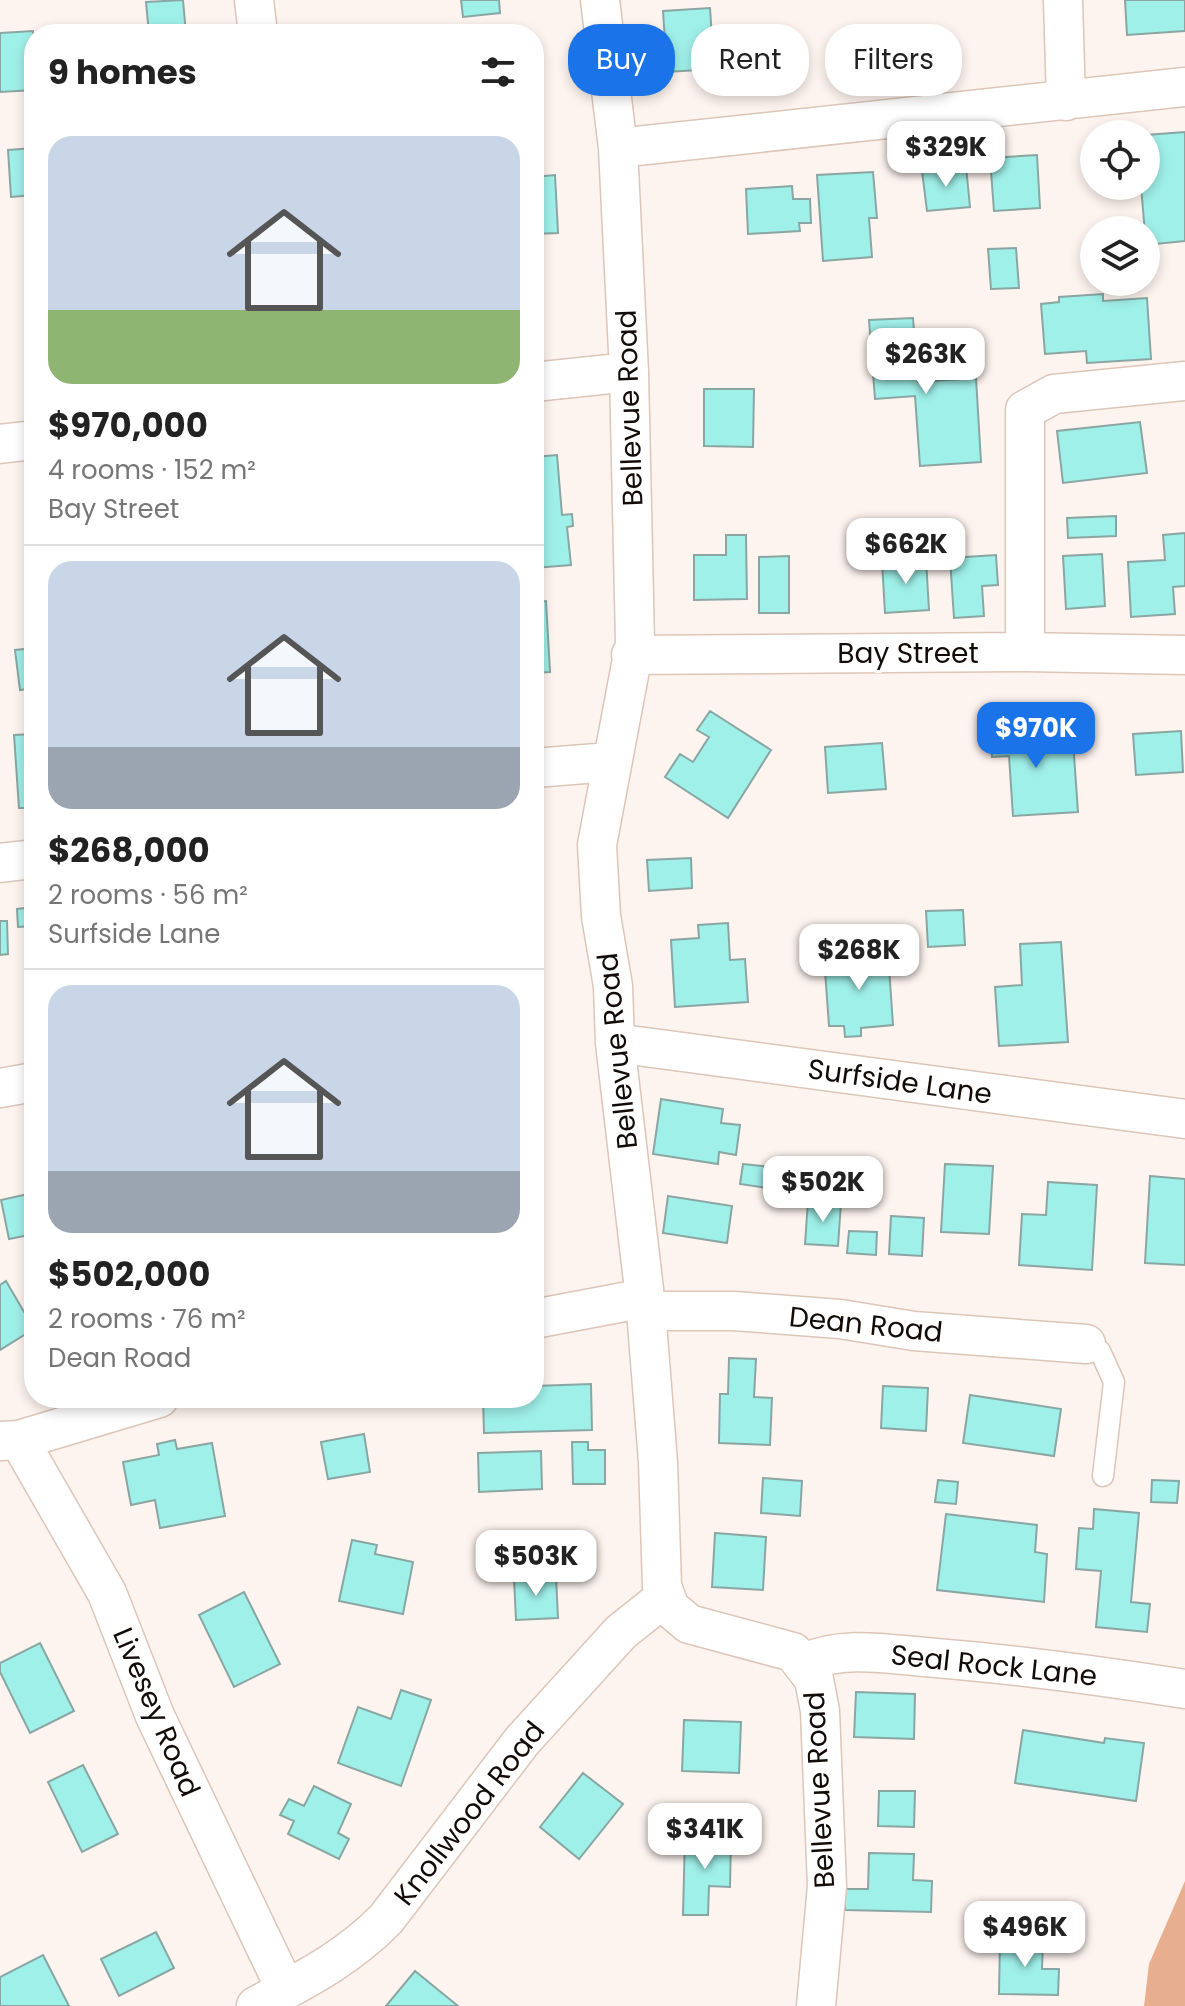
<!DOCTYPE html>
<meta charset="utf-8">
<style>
:root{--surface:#fff;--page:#f6f6f6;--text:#222;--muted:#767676;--line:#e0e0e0;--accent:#1a73e8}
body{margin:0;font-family:Poppins,sans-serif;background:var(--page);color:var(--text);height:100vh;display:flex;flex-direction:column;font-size:30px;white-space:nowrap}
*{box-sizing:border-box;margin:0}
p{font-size:26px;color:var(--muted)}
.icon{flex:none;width:44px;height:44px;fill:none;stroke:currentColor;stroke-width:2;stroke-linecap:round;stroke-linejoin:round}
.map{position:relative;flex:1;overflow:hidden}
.sheet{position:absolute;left:24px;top:24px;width:520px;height:1384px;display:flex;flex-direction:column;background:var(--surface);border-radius:32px;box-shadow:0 4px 12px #0003}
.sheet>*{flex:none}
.hud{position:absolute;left:568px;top:24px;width:496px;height:72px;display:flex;gap:16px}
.buttons{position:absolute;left:1080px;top:120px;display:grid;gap:16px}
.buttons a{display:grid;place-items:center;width:80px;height:80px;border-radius:50%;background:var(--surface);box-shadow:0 4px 12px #0003;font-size:40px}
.price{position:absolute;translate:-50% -68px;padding:0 18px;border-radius:16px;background:#fff;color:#222;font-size:26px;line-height:52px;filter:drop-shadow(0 2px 4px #0008)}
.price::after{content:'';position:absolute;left:50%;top:48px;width:24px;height:18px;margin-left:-12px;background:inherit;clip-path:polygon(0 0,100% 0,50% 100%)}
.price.current{background:var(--accent);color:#fff}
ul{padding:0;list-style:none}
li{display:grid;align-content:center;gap:16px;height:424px;padding:0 24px}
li+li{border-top:2px solid var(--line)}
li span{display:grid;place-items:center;height:248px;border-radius:24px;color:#555}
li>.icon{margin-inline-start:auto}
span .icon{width:144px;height:144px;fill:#fffc;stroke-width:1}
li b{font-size:34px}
h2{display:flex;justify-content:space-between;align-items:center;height:96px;padding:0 24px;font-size:34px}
.pill{padding:0 28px;border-radius:32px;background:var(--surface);box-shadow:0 4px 12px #0003;font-size:28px;line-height:72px}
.pill.current{background:var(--accent);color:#fff}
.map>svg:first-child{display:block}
.water{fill:#e7af8f}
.building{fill:#9ff0e9;stroke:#89a6a3;stroke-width:2}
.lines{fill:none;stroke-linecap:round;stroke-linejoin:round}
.service-casing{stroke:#ddc5b8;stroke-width:23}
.minor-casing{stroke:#ddc5b8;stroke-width:41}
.service{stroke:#fff;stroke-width:20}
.minor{stroke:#fff;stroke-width:38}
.labels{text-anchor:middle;stroke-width:6;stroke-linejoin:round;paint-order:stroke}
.street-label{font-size:28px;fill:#120b07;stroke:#fff}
</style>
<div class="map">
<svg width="1185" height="2006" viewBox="0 0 1185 2006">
<rect width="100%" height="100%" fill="#fef4ef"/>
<path class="water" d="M1185,1881V2006H1144L1149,1964Z"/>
<path class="building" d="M183,0L186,34H149L146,2Z
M461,0H499L500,13L463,17Z
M1125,0H1185V31L1127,35Z
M710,8L714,69L667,72L663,11Z
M33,31L34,90L0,92V33Z
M1185,132V241L1146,245L1141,186H1146V135Z
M34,148V195L11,197L8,150Z
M1037,155L1040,208L994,211L990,158Z
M966,166L970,207L927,211L922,171Z
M873,172L877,218H869L872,257L823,261L817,175Z
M555,175L558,233L534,234V177Z
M792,186L793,199H810L811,223H799L800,231L748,234L746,189Z
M26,226H34V293L31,294Z
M1016,248L1019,288L991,289L988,249Z
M1103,294V301L1147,298L1151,359L1087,363L1086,351L1045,354L1041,304L1059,302V297Z
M913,318L918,382L976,378L981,462L920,466L915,396L875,399L869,320Z
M704,389H754L753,447L704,446Z
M1140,422L1147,473L1063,483L1057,431Z
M557,455L562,515L572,514L573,526L567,527L571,565L534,568V457Z
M1116,516V536L1068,538L1067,518Z
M27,533H34V565H29Z
M1185,533V586L1173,587L1175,614L1131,617L1128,562L1165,560L1163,535Z
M726,535H746L747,599L694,600V555H726Z
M1102,554L1105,606L1066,609L1063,556Z
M996,555L998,585L982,586L984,616L954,618L950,558Z
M789,556V613H759V557Z
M926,559L929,610L885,613L882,562Z
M546,601L550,672L534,673V602Z
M34,648V688L20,690L15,650Z
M710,711L771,750L728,818L665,777L680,754L693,762L709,737L697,730Z
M1024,718L1026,744L1073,741L1078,812L1013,816L1009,756L992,757L990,721Z
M1181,731L1183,772L1136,775L1133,734Z
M34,734V808H19L14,735Z
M882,743L886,789L828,793L825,747Z
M691,858L692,888L649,891L647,860Z
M34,907V926L18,927L17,909Z
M963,910L965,945L928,947L926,911Z
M0,921H7L8,954L0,955Z
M728,923L730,960L745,959L748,1002L675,1007L671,940L699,938L698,925Z
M1061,942L1068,1042L999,1046L995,987L1022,985L1020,944Z
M888,953L893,1025L861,1028V1036L845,1037L844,1026H829L824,957Z
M661,1099L723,1109L721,1123L740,1125L736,1155L719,1152L718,1164L653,1154Z
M743,1164L771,1167L768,1188L740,1184Z
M945,1164L993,1166L989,1234L941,1232Z
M1150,1176L1185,1179V1265L1145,1263Z
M1048,1182L1097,1185L1092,1270L1019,1265L1022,1214L1046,1215Z
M28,1194L34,1234L9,1239L1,1200Z
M668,1196L732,1206L727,1243L663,1233Z
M808,1201L841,1203L838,1246L805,1244Z
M541,1214L543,1242L534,1243V1215Z
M891,1216L924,1218L922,1256L889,1254Z
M849,1231L877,1232L876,1255L847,1253Z
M6,1281L34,1329L0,1350V1285Z
M729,1358L756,1359L754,1397L772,1398L770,1445L719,1443L720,1394H728Z
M591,1384L592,1430L484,1433L483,1398H534V1386Z
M883,1386L928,1388L926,1431L881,1428Z
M970,1395L1061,1409L1054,1456L963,1443Z
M364,1434L370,1472L328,1479L321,1442Z
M175,1440L177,1449L212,1443L225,1516L160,1528L155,1500L131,1505L123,1462L159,1455L157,1444Z
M572,1442H588V1450H605V1484H573Z
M541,1451L542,1489L479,1492L478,1453Z
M763,1478L802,1481L800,1516L761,1513Z
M938,1480L958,1482L956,1504L935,1502Z
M1152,1480L1179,1481L1177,1503L1151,1502Z
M1094,1509L1139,1513L1131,1602L1150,1604L1147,1632L1096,1627L1101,1571L1076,1569L1079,1528L1093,1529Z
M946,1514L1037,1525L1035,1552L1047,1554L1044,1602L937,1590Z
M715,1533L766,1537L763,1590L712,1587Z
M352,1540L377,1545L375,1554L413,1562L403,1614L339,1601Z
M556,1577L558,1618L516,1620L514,1579Z
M244,1592L280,1664L234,1687L199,1615Z
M40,1643L74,1711L30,1733L0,1672V1663Z
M401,1690L431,1700L401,1786L338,1763L358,1707L391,1719Z
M856,1692L915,1694L914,1739L854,1737Z
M684,1720L741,1722L739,1773L682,1771Z
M1023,1730L1104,1743L1105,1738L1144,1743L1136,1801L1015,1783Z
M83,1765L118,1834L82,1852L48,1782Z
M583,1773L623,1804L579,1859L540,1827Z
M314,1786L351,1804L338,1833L349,1839L339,1859L288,1834L294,1821L280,1815L289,1799L304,1806Z
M879,1791H915L914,1827L878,1826Z
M685,1836L731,1837L730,1887L709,1886L708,1915H683Z
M869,1853L914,1854L913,1880L932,1881L931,1912L845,1910V1889H868Z
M156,1932L174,1968L119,1996L101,1959Z
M1000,1939L1043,1940L1042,1969H1059L1058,1995L999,1994Z
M43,1955L69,2006H0V1977Z
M415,1971L458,2006H386Z"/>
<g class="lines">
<g class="service-casing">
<path id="service" d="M1086,1344L1100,1351L1114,1382L1103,1476"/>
</g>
<g class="minor-casing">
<path id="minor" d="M254,0L258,34
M600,0L618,148L629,372L635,643L597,845L601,916L613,986L615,1043L645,1298L658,1462L662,1586L670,1608L689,1624L793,1652L814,1679L820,1711L827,1886L816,2006
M1063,0L1066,101
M618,148L1185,87
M534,382L629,372
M0,444L34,440
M1025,652V410L1054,394L1185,381
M631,655L1025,652L1185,655
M534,768L610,762
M0,863L34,859
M615,1043L1185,1119
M0,1088L34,1082
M645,1311H734L840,1319L914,1331L1086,1344
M534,1319L645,1298
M19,1440L107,1593L155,1716L286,1990
M0,1441L19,1440L159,1398
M804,1663C845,1644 892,1655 936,1658C1020,1665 1102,1676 1185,1689
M256,2006C304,1980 348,1958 386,1919L522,1741L621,1632L665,1597"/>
</g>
<use href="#service" class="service"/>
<use href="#minor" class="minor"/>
</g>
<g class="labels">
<g class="street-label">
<text transform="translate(629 408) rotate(-92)" y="10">Bellevue Road</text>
<text x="908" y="663">Bay Street</text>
<text transform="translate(617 1051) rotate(-96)" y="10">Bellevue Road</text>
<text transform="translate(900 1081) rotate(8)" y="10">Surfside Lane</text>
<text transform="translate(866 1324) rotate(6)" y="10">Dean Road</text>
<text transform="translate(994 1665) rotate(6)" y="10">Seal Rock Lane</text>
<text transform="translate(157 1712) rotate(67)" y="10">Livesey Road</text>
<text transform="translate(819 1790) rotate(-93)" y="10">Bellevue Road</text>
<text transform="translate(469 1813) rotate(-52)" y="10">Knollwood Road</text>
</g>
</g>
</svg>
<div class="buttons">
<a><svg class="icon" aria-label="locate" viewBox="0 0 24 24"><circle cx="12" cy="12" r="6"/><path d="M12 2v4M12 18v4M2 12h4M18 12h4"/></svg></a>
<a><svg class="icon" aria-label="layers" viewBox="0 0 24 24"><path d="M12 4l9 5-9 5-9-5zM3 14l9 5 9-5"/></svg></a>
</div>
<b class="price" style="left:946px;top:189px">$329K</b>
<b class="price" style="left:926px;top:396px">$263K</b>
<b class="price" style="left:906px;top:586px">$662K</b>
<b class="price current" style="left:1036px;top:770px">$970K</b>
<b class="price" style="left:859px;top:992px">$268K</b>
<b class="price" style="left:823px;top:1224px">$502K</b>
<b class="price" style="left:536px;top:1598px">$503K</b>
<b class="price" style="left:705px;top:1871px">$341K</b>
<b class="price" style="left:1025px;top:1969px">$496K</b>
<div class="hud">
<a class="pill current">Buy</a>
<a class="pill">Rent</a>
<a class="pill">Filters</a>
</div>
<section class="sheet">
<h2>9 homes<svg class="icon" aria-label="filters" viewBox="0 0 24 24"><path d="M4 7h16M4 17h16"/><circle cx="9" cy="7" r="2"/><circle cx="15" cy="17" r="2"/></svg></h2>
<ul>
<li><span style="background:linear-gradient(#c9d6e8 70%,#8fb573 0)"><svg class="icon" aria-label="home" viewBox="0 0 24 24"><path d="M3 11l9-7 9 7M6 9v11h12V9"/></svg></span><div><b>$970,000</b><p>4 rooms · 152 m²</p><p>Bay Street</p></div></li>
<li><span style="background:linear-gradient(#c9d6e8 75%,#9aa5b1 0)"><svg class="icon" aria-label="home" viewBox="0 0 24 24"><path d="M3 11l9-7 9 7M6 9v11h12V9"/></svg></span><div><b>$268,000</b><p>2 rooms · 56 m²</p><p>Surfside Lane</p></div></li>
<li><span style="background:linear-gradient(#c9d6e8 75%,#9aa5b1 0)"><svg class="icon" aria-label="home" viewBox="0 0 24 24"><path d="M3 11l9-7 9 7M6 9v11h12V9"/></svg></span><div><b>$502,000</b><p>2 rooms · 76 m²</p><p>Dean Road</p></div></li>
</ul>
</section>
</div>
